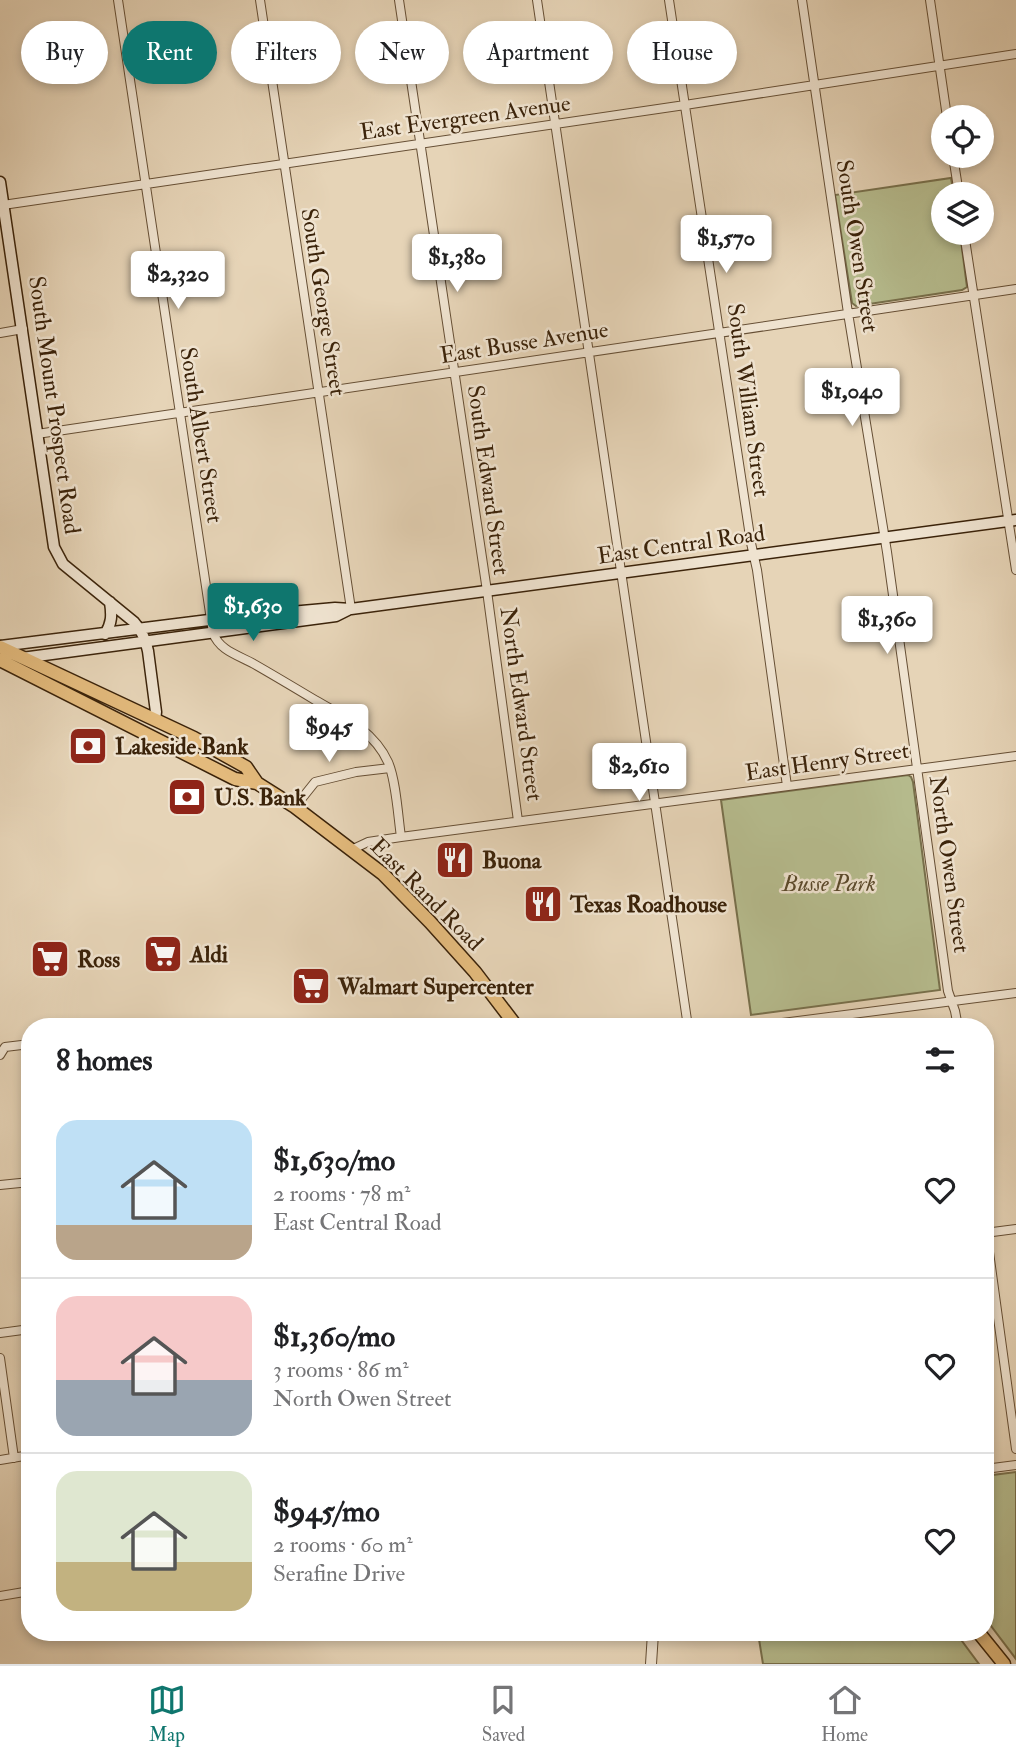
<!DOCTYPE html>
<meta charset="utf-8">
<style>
:root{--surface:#fff;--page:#f6f6f6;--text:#202124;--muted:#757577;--line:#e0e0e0;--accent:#0f766e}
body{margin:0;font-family:"IM FELL Double Pica",serif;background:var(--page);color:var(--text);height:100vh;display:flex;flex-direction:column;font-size:26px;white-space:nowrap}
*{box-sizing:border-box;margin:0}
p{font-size:23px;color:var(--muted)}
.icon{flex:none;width:38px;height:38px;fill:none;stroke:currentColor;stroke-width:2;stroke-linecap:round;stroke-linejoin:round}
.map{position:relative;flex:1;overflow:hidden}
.panel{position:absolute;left:21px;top:1018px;width:973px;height:623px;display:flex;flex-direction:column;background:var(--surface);border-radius:28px;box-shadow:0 4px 10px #0003}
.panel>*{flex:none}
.hud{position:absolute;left:21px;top:21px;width:975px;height:63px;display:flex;gap:14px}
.fabs{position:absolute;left:931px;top:105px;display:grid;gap:14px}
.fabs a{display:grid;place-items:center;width:63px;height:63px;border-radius:50%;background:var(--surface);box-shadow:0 4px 10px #0003;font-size:35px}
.price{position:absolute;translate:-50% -60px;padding:0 16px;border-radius:7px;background:#fff;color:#222;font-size:23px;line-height:46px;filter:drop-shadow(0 2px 4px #0008)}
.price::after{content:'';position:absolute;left:50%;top:42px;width:21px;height:16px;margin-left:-10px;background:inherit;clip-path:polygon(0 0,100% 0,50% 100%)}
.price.active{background:var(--accent);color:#fff}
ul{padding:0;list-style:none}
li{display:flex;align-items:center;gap:21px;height:175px;padding:0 35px}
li+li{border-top:2px solid var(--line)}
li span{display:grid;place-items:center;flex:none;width:196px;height:140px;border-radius:21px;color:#555}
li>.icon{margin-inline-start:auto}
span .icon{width:84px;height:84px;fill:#fffc;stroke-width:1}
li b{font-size:30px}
h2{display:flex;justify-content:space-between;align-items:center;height:84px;padding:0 35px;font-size:30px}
.pill{padding:0 24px;border-radius:32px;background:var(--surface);box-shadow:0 4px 10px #0003;font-size:24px;line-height:63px}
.pill.active{background:var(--accent);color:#fff}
.menu{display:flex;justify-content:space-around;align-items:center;height:98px;border-top:2px solid var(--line);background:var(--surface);font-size:19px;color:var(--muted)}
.menu a{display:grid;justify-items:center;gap:4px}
.menu .active{color:var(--accent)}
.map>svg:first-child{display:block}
.green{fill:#b6bc8e;stroke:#78704c;stroke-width:2}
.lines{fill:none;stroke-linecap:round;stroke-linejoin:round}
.minor-casing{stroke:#664f35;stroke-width:10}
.tertiary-casing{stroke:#664f35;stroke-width:12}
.secondary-casing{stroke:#3b230a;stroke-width:13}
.primary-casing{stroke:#3b230a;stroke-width:15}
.minor{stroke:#efe3d0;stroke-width:8}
.tertiary{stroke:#efe3d0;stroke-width:10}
.secondary{stroke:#efe3d0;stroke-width:10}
.primary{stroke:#e3ba7c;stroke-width:12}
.labels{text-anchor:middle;stroke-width:5;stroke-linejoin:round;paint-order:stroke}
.street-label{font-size:23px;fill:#3b230a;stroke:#efe3d0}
.poi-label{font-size:23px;font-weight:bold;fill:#3b230a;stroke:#efe3d0;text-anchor:start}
.park-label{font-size:23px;font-style:italic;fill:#5a492b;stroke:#efe3d0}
</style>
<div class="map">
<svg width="1016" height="1664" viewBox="0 0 1016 1664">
<rect width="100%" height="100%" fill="#e6d4b7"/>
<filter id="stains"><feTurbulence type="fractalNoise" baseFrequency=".00286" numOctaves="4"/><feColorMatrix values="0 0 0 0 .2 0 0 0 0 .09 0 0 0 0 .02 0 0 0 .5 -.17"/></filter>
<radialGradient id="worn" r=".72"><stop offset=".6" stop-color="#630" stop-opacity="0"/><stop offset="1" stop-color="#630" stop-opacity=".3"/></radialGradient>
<path class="green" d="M951,178L954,194H943V233H960L967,287L962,290L856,306L852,303L835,195Z
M908,775L911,777L913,782L940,990L751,1015L721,800Z
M1016,1472V1659L985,1618V1476Z
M758,1633H956L979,1664H763Z"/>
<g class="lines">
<g class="minor-casing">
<path id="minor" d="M118,0L213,633C220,651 238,655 254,664C275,676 295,688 315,700C343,716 374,731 388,762C396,780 398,816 401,837
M260,0L351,609
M399,0L487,591L518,821
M537,0C589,342 635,685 688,1027
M669,0L751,543L757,570L787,786
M802,0L848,313L887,552L948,991L955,1011L958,1027
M930,0L947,117
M953,156L959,194
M3,205L685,105L1016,54
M964,233L1016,570
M0,333L23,329
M37,434L1016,289
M295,807L315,782L356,772L390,768
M353,849L368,842L401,837L1016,756
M164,1027L197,1023
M751,1027L1016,993
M0,1055L5,1047L30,1044
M0,1185L30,1182
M985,1223L1016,1449
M985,1233L1016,1229
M0,1333L30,1329
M0,1358L14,1458
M0,1460L30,1455
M985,1469L1016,1465
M0,1596L30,1591"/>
</g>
<g class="tertiary-casing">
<path id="tertiary" d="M651,1664L653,1633"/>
</g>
<g class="secondary-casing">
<path id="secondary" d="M0,182L54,547L63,564L134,622C142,631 146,640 148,651L156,712L155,720
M105,634C112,623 112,615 110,602
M0,646L225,618L335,608L351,609L1016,520
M22,658L336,616L348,610"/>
</g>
<g class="primary-casing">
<path id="primary" d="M0,647L194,738L246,767L257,783
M0,660L235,779L257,783L295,807L383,874L430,922L475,972L517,1027
M979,1633L1004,1664"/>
</g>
<use href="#minor" class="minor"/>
<use href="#tertiary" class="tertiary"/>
<use href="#secondary" class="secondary"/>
<use href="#primary" class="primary"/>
</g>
<defs>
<g id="bank-square" transform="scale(2.0125)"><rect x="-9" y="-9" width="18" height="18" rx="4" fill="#8f2418" stroke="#efe3d0"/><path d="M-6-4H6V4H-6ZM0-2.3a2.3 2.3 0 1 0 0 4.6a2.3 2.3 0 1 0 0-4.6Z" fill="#fff"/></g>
<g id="restaurant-square" transform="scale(2.0125)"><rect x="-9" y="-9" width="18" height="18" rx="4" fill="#8f2418" stroke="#efe3d0"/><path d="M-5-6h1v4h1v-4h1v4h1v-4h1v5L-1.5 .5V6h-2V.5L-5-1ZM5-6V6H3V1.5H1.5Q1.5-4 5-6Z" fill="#fff"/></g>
<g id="supermarket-square" transform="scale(2.0125)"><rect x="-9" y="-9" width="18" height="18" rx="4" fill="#8f2418" stroke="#efe3d0"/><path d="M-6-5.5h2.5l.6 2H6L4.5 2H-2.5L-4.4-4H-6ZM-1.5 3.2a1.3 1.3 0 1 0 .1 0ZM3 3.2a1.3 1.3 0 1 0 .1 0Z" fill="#fff"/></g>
</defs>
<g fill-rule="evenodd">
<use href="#bank-square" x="88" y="746"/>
<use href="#bank-square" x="187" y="797"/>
<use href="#restaurant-square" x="455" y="860"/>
<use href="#restaurant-square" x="543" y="904"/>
<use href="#supermarket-square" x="163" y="954"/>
<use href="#supermarket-square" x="50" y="959"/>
<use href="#supermarket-square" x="311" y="986"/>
</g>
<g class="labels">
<g class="street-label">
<text transform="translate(465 117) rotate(-8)" y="8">East Evergreen Avenue</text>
<text transform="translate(858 246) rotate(81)" y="8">South Owen Street</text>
<text transform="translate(324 302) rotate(81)" y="8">South George Street</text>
<text transform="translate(524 342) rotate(-9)" y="8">East Busse Avenue</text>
<text transform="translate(749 400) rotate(82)" y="8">South William Street</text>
<text transform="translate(55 405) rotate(82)" y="8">South Mount Prospect Road</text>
<text transform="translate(202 435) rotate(81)" y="8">South Albert Street</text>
<text transform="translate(489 480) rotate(82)" y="8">South Edward Street</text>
<text transform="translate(681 544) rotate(-8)" y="8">East Central Road</text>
<text transform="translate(522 704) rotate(82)" y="8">North Edward Street</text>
<text transform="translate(827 761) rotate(-8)" y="8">East Henry Street</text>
<text transform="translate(950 864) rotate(82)" y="8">North Owen Street</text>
<text transform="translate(427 894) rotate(45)" y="8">East Rand Road</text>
</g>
<g class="poi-label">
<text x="115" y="754">Lakeside Bank</text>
<text x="214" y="805">U.S. Bank</text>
<text x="482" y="868">Buona</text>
<text x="570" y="912">Texas Roadhouse</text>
<text x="190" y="962">Aldi</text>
<text x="77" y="967">Ross</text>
<text x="338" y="994">Walmart Supercenter</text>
</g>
<g class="park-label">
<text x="829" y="891">Busse Park</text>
</g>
</g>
<rect width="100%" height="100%" filter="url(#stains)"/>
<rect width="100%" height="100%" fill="url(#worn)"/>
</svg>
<div class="fabs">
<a><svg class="icon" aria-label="locate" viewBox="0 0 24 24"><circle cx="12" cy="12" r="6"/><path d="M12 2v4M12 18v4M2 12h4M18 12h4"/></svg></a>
<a><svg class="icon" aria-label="layers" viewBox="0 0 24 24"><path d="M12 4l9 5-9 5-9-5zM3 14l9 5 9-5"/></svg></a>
</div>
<b class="price" style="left:726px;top:275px">$1,570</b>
<b class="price" style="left:457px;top:294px">$1,380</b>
<b class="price" style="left:178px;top:311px">$2,320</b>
<b class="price" style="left:852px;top:428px">$1,040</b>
<b class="price active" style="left:253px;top:643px">$1,630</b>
<b class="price" style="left:887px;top:656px">$1,360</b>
<b class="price" style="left:329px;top:764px">$945</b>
<b class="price" style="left:639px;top:803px">$2,610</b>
<div class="hud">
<a class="pill">Buy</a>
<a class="pill active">Rent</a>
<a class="pill">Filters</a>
<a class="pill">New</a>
<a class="pill">Apartment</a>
<a class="pill">House</a>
</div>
<section class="panel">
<h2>8 homes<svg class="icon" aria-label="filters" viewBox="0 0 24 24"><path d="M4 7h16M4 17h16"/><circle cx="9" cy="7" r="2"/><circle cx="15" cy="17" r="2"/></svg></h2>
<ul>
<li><span style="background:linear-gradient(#bfe0f5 75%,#b9a48a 0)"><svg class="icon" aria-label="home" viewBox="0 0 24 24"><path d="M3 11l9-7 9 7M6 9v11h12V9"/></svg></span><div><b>$1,630/mo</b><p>2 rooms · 78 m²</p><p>East Central Road</p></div><svg class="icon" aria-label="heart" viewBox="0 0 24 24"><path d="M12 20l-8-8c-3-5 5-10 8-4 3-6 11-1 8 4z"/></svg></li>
<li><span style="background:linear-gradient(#f6c9c9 60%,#9aa5b1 0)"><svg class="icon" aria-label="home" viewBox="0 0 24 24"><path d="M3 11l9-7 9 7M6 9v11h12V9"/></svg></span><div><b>$1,360/mo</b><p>3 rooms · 86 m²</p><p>North Owen Street</p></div><svg class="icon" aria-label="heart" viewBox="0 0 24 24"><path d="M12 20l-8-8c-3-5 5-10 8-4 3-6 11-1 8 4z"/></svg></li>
<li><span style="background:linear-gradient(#dfe7d0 65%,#c2b280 0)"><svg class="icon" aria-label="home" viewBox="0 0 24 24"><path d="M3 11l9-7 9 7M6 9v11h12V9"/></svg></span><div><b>$945/mo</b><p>2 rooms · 60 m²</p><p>Serafine Drive</p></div><svg class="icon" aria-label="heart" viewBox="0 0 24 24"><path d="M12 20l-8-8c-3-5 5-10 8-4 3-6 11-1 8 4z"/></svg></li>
</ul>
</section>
</div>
<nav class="menu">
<a class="active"><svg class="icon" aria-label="map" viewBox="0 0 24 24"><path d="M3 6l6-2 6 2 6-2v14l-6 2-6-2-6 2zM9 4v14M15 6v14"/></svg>Map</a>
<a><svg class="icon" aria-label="saved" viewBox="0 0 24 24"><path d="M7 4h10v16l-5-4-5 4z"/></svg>Saved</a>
<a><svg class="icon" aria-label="home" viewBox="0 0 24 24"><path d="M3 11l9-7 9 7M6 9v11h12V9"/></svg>Home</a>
</nav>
